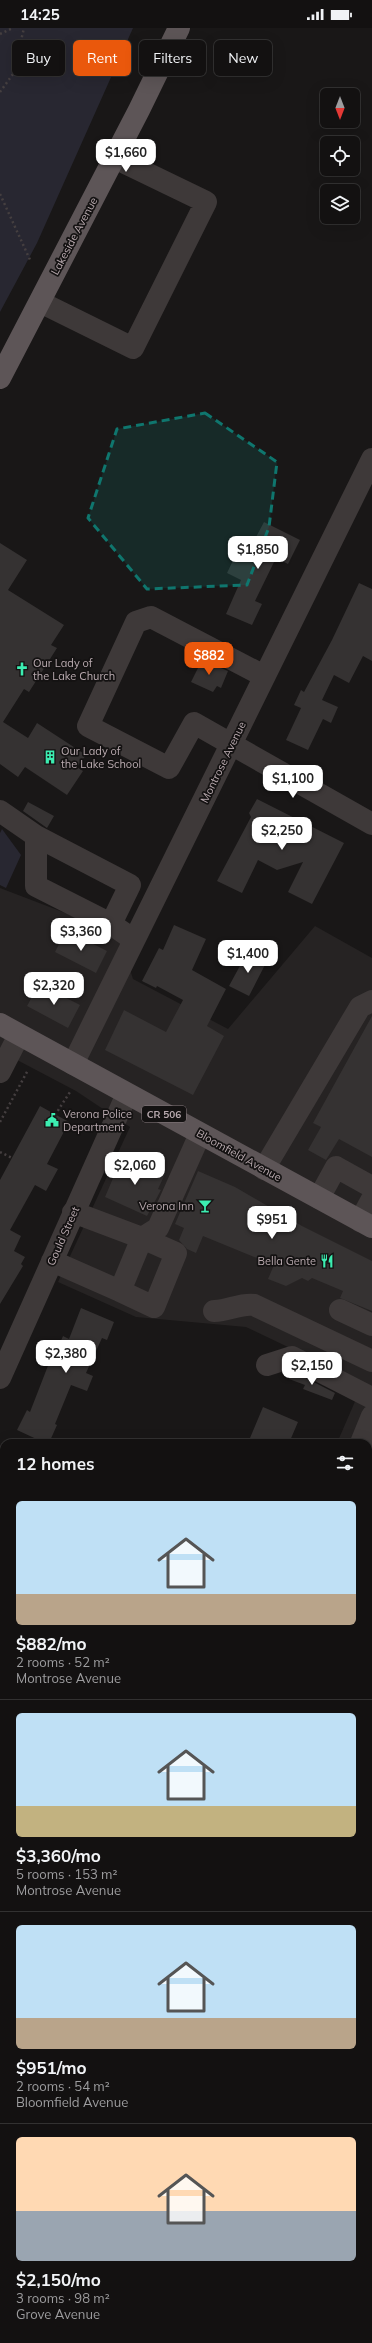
<!DOCTYPE html>
<meta charset="utf-8">
<style>
:root{--surface:#131111;--page:#201f1f;--text:#f1f3f6;--muted:#9d9d9f;--line:#323131;--accent:#ea580c}
body{margin:0;font-family:Mulish,sans-serif;background:var(--page);color:var(--text);height:100vh;display:flex;flex-direction:column;font-size:15px;white-space:nowrap}
*{box-sizing:border-box;margin:0}
p{font-size:13px;color:var(--muted)}
.icon{flex:none;width:22px;height:22px;fill:none;stroke:currentColor;stroke-width:2;stroke-linecap:round;stroke-linejoin:round}
.map{position:relative;flex:1;overflow:hidden}
.drawer{position:absolute;left:0px;top:1411px;width:372px;height:904px;display:flex;flex-direction:column;background:var(--surface);border-radius:12px 12px 0 0;box-shadow:0 4px 16px #0002,0 0 0 1px var(--line)}
.drawer>*{flex:none}
.banner{position:absolute;left:12px;top:12px;width:348px;height:36px;display:flex;gap:8px}
.needle{width:26px;rotate:180deg}
.buttons{position:absolute;left:320px;top:60px;display:grid;gap:8px}
.buttons a{display:grid;place-items:center;width:40px;height:40px;border-radius:6px;background:var(--surface);box-shadow:0 4px 16px #0002,0 0 0 1px var(--line);font-size:20px}
.price{position:absolute;translate:-50% -34px;padding:0 9px;border-radius:8px;background:#fff;color:#222;font-size:13px;line-height:26px;filter:drop-shadow(0 1px 2px #0008)}
.price::after{content:'';position:absolute;left:50%;top:24px;width:12px;height:9px;margin-left:-6px;background:inherit;clip-path:polygon(0 0,100% 0,50% 100%)}
.price.selected{background:var(--accent);color:#fff}
ul{padding:0;list-style:none}
li{display:grid;align-content:center;gap:8px;height:212px;padding:0 16px}
li+li{border-top:1px solid var(--line)}
li span{display:grid;place-items:center;height:124px;border-radius:6px;color:#555}
li>.icon{margin-inline-start:auto}
span .icon{width:72px;height:72px;fill:#fffc;stroke-width:1}
li b{font-size:17px}
h2{display:flex;justify-content:space-between;align-items:center;height:48px;padding:0 16px;font-size:17px}
.pill{padding:0 14px;border-radius:6px;background:var(--surface);box-shadow:0 4px 16px #0002,0 0 0 1px var(--line);font-size:14px;line-height:36px}
.pill.selected{background:var(--accent);color:#fff}
.status{display:flex;justify-content:space-between;align-items:center;height:28px;padding:0 20px;background:var(--surface);direction:ltr}
.status svg{height:11px;fill:currentColor}
.map>svg:first-child{display:block}
.built{fill:#262323}
.green{fill:#282731}
.building{fill:#353232}
.lines{fill:none;stroke-linecap:round;stroke-linejoin:round}
.path{stroke:#453f40;stroke-width:2.5;stroke-dasharray:2 3;stroke-linecap:butt}
.minor{stroke:#3e3939;stroke-width:22}
.major{stroke:#5d5557;stroke-width:22}
.marked{fill:#0f766e;fill-opacity:0.2;stroke:#0f766e;stroke-width:3;stroke-dasharray:8 5;stroke-linejoin:round}
.labels{text-anchor:middle;stroke-width:3.5;stroke-linejoin:round;paint-order:stroke}
.shield{fill:#141212;stroke:#887c80;stroke-width:1}
.shield-label{font-size:10px;font-weight:bold;fill:#b9aaaf}
.street-label{font-size:11px;fill:#b9aaaf;stroke:#141212}
.poi-label{font-size:11px;fill:#b9aaaf;stroke:#141212;text-anchor:start}
</style>
<div class="status"><b>14:25</b><svg viewBox="0 0 49 12"><path d="M0 12V9h3v3zM5 12V6h3v6zM10 12V3h3v9zM15 12V0h3v12zM26 1h20v11H26zM47 4h2v5h-2z"/></svg></div>
<div class="map">
<svg width="372" height="2315" viewBox="0 0 372 2315">
<rect width="100%" height="100%" fill="#191717"/>
<path class="built" d="M0,860L68,886L121,912L133,951L228,1001L315,898L372,930V1543L368,1541V1415H337L363,1355L246,1299L136,1289L58,1254L130,1099L76,1063L0,1023Z"/>
<path class="green" d="M0,0H133L37,215L0,284Z
M2,801L21,827L6,860L0,857V805Z
M372,1783V2060L368,2059V1786Z"/>
<path class="building" d="M264,494L300,512L288,536L276,530L255,573L262,576L252,597L226,586L241,552L227,545L238,522L247,526Z
M0,515L27,532L8,562L64,597L51,617L57,620L29,664L24,661L3,694L28,710L37,695L86,727L77,739L83,743L67,767L25,739L18,749L0,736Z
M359,555L372,561V633L363,628L349,655L334,647L322,672L338,679L331,695L323,691L308,722L286,712L301,680L294,677L301,662L304,664L332,612Z
M202,632L228,643L221,660L217,658L213,664L191,654Z
M257,771L344,815L312,876L288,864L303,834L277,842L258,832L242,865L217,853L251,789L249,785Z
M28,774L54,788L47,800L23,783Z
M174,897L206,911L192,942L226,961L207,998L224,1008L193,1067L105,1022L124,982L166,1004L183,972L157,958L156,960L142,953L159,920L163,922Z
M66,902L107,923L96,945L55,924Z
M248,923L267,933L249,968L229,958Z
M39,956L80,977L68,1000L27,978Z
M372,988V1129L339,1111L326,1132L308,1122L321,1099L313,1095Z
M40,1078L69,1094L47,1136L58,1141L46,1163L35,1157L10,1202L21,1208L14,1223L25,1229L21,1236L23,1238L0,1276V1152Z
M123,1127L165,1146L158,1161L161,1162L147,1188L105,1169Z
M198,1143L235,1159L302,1198L372,1233V1283L340,1270L343,1263L312,1250L308,1253L302,1250L286,1258L268,1251L274,1237L203,1208L196,1225L187,1221L179,1212L184,1200L175,1196Z
M81,1280L114,1294L107,1312L102,1310L86,1345L93,1348L87,1363L71,1357L55,1396L57,1397L49,1415H45L17,1402L27,1382L30,1384L51,1330L53,1331L63,1308L69,1311Z
M292,1343L335,1365L332,1372L303,1361L305,1357L289,1351Z
M263,1379L298,1394L289,1415H262L250,1410Z"/>
<g class="lines">
<path class="path" d="M0,6L13,0
M0,64L13,46L24,0
M0,166L31,234
M55,1087L70,1064
M0,1094L28,1042
M0,1124L12,1130"/>
<path class="minor" d="M40,274L133,320L206,174L115,130
M264,648L151,589L136,594L88,698L169,740L194,695L372,796
M0,783L36,808V858L111,896L134,912
M36,808L130,857L111,896
M73,1036L372,431
M0,1044L19,1007
M264,1141L360,979L372,973
M319,1170L336,1139L372,1159
M73,1184L142,1210L158,1200L200,1106
M360,1193L372,1171
M52,1233L120,1263L142,1210L176,1225L154,1279L120,1263
M340,1282L372,1297
M214,1283C229,1283 240,1275 254,1277L372,1333
M267,1337L292,1329L372,1370
M0,1350L127,1066
M361,1415L372,1388
M368,1505L372,1495
M368,1530L372,1532
M0,1544L4,1545
M0,1752L4,1754
M0,2082L4,2078
M368,2233L372,2234"/>
<path class="major" d="M0,350L139,82L179,0
M0,996L372,1199"/>
</g>
<path class="marked" d="M205,385L277,434L269,499L247,557L147,561L88,490L117,401Z"/>
<defs>
<g id="church-bare" transform="scale(1.08)"><path d="M-1.2-6h2.4v3.5h3.3v2.4h-3.3V6h-2.4V-.1h-3.3v-2.4h3.3Z" fill="#3cedb1" stroke="#141212" stroke-width="2.5" paint-order="stroke"/></g>
<g id="building-bare" transform="scale(1.08)"><path d="M-4-6H4V6H1V3H-1V6H-4ZM-2.5-4.3h1.7v1.8h-1.7ZM.8-4.3h1.7v1.8H.8ZM-2.5-1h1.7V.8h-1.7ZM.8-1h1.7V.8H.8Z" fill="#3cedb1" stroke="#141212" stroke-width="2.5" paint-order="stroke"/></g>
<g id="civic-bare" transform="scale(1.08)"><path d="M-.6-6.5H3V-4.5H.6V-3L4-1V1h2V6H-6V1h2V-1L-.6-3ZM-1.2 2.5V6h2.4V2.5Z" fill="#3cedb1" stroke="#141212" stroke-width="2.5" paint-order="stroke"/></g>
<g id="bar-bare" transform="scale(1.08)"><path d="M-6-5H6L.8 .8V4.5H3.5V6h-7V4.5H-.8V.8Z" fill="#3cedb1" stroke="#141212" stroke-width="2.5" paint-order="stroke"/></g>
<g id="restaurant-bare" transform="scale(1.08)"><path d="M-5-6h1v4h1v-4h1v4h1v-4h1v5L-1.5 .5V6h-2V.5L-5-1ZM5-6V6H3V1.5H1.5Q1.5-4 5-6Z" fill="#3cedb1" stroke="#141212" stroke-width="2.5" paint-order="stroke"/></g>
</defs>
<g fill-rule="evenodd">
<use href="#church-bare" x="22" y="641"/>
<use href="#building-bare" x="50" y="729"/>
<use href="#civic-bare" x="52" y="1092"/>
<use href="#bar-bare" x="205" y="1178"/>
<use href="#restaurant-bare" x="327" y="1233"/>
</g>
<g class="labels">
<rect class="shield" x="142" y="1078" width="44" height="16" rx="3"/>
<g class="shield-label">
<text x="164" y="1090">CR 506</text>
</g>
<g class="street-label">
<text transform="translate(74 208) rotate(-62)" y="4">Lakeside Avenue</text>
<text transform="translate(223 734) rotate(-64)" y="4">Montrose Avenue</text>
<text transform="translate(239 1127) rotate(29)" y="4">Bloomfield Avenue</text>
<text transform="translate(63 1208) rotate(-66)" y="4">Gould Street</text>
</g>
<g class="poi-label">
<text x="33" y="639">Our Lady of<tspan x="33" dy="13">the Lake Church</tspan></text>
<text x="61" y="727">Our Lady of<tspan x="61" dy="13">the Lake School</tspan></text>
<text x="63" y="1090">Verona Police<tspan x="63" dy="13">Department</tspan></text>
<text x="194" y="1182" text-anchor="end">Verona Inn</text>
<text x="316" y="1237" text-anchor="end">Bella Gente</text>
</g>
</g>
</svg>
<div class="buttons">
<a><svg class="needle" viewBox="-14 -14 28 28"><path d="M0-13l5 13h-10z" fill="#e53935"/><path d="M0 13l5-13h-10z" fill="#9d9d9f"/></svg></a>
<a><svg class="icon" aria-label="locate" viewBox="0 0 24 24"><circle cx="12" cy="12" r="6"/><path d="M12 2v4M12 18v4M2 12h4M18 12h4"/></svg></a>
<a><svg class="icon" aria-label="layers" viewBox="0 0 24 24"><path d="M12 4l9 5-9 5-9-5zM3 14l9 5 9-5"/></svg></a>
</div>
<b class="price" style="left:126px;top:145px">$1,660</b>
<b class="price" style="left:258px;top:542px">$1,850</b>
<b class="price selected" style="left:209px;top:648px">$882</b>
<b class="price" style="left:293px;top:771px">$1,100</b>
<b class="price" style="left:282px;top:823px">$2,250</b>
<b class="price" style="left:81px;top:924px">$3,360</b>
<b class="price" style="left:248px;top:946px">$1,400</b>
<b class="price" style="left:54px;top:978px">$2,320</b>
<b class="price" style="left:135px;top:1158px">$2,060</b>
<b class="price" style="left:272px;top:1212px">$951</b>
<b class="price" style="left:66px;top:1346px">$2,380</b>
<b class="price" style="left:312px;top:1358px">$2,150</b>
<div class="banner">
<a class="pill">Buy</a>
<a class="pill selected">Rent</a>
<a class="pill">Filters</a>
<a class="pill">New</a>
</div>
<section class="drawer">
<h2>12 homes<svg class="icon" aria-label="filters" viewBox="0 0 24 24"><path d="M4 7h16M4 17h16"/><circle cx="9" cy="7" r="2"/><circle cx="15" cy="17" r="2"/></svg></h2>
<ul>
<li><span style="background:linear-gradient(#bfe0f5 75%,#b9a48a 0)"><svg class="icon" aria-label="home" viewBox="0 0 24 24"><path d="M3 11l9-7 9 7M6 9v11h12V9"/></svg></span><div><b>$882/mo</b><p>2 rooms · 52 m²</p><p>Montrose Avenue</p></div></li>
<li><span style="background:linear-gradient(#bfe0f5 75%,#c2b280 0)"><svg class="icon" aria-label="home" viewBox="0 0 24 24"><path d="M3 11l9-7 9 7M6 9v11h12V9"/></svg></span><div><b>$3,360/mo</b><p>5 rooms · 153 m²</p><p>Montrose Avenue</p></div></li>
<li><span style="background:linear-gradient(#bfe0f5 75%,#b9a48a 0)"><svg class="icon" aria-label="home" viewBox="0 0 24 24"><path d="M3 11l9-7 9 7M6 9v11h12V9"/></svg></span><div><b>$951/mo</b><p>2 rooms · 54 m²</p><p>Bloomfield Avenue</p></div></li>
<li><span style="background:linear-gradient(#ffd9b3 60%,#9aa5b1 0)"><svg class="icon" aria-label="home" viewBox="0 0 24 24"><path d="M3 11l9-7 9 7M6 9v11h12V9"/></svg></span><div><b>$2,150/mo</b><p>3 rooms · 98 m²</p><p>Grove Avenue</p></div></li>
</ul>
</section>
</div>
